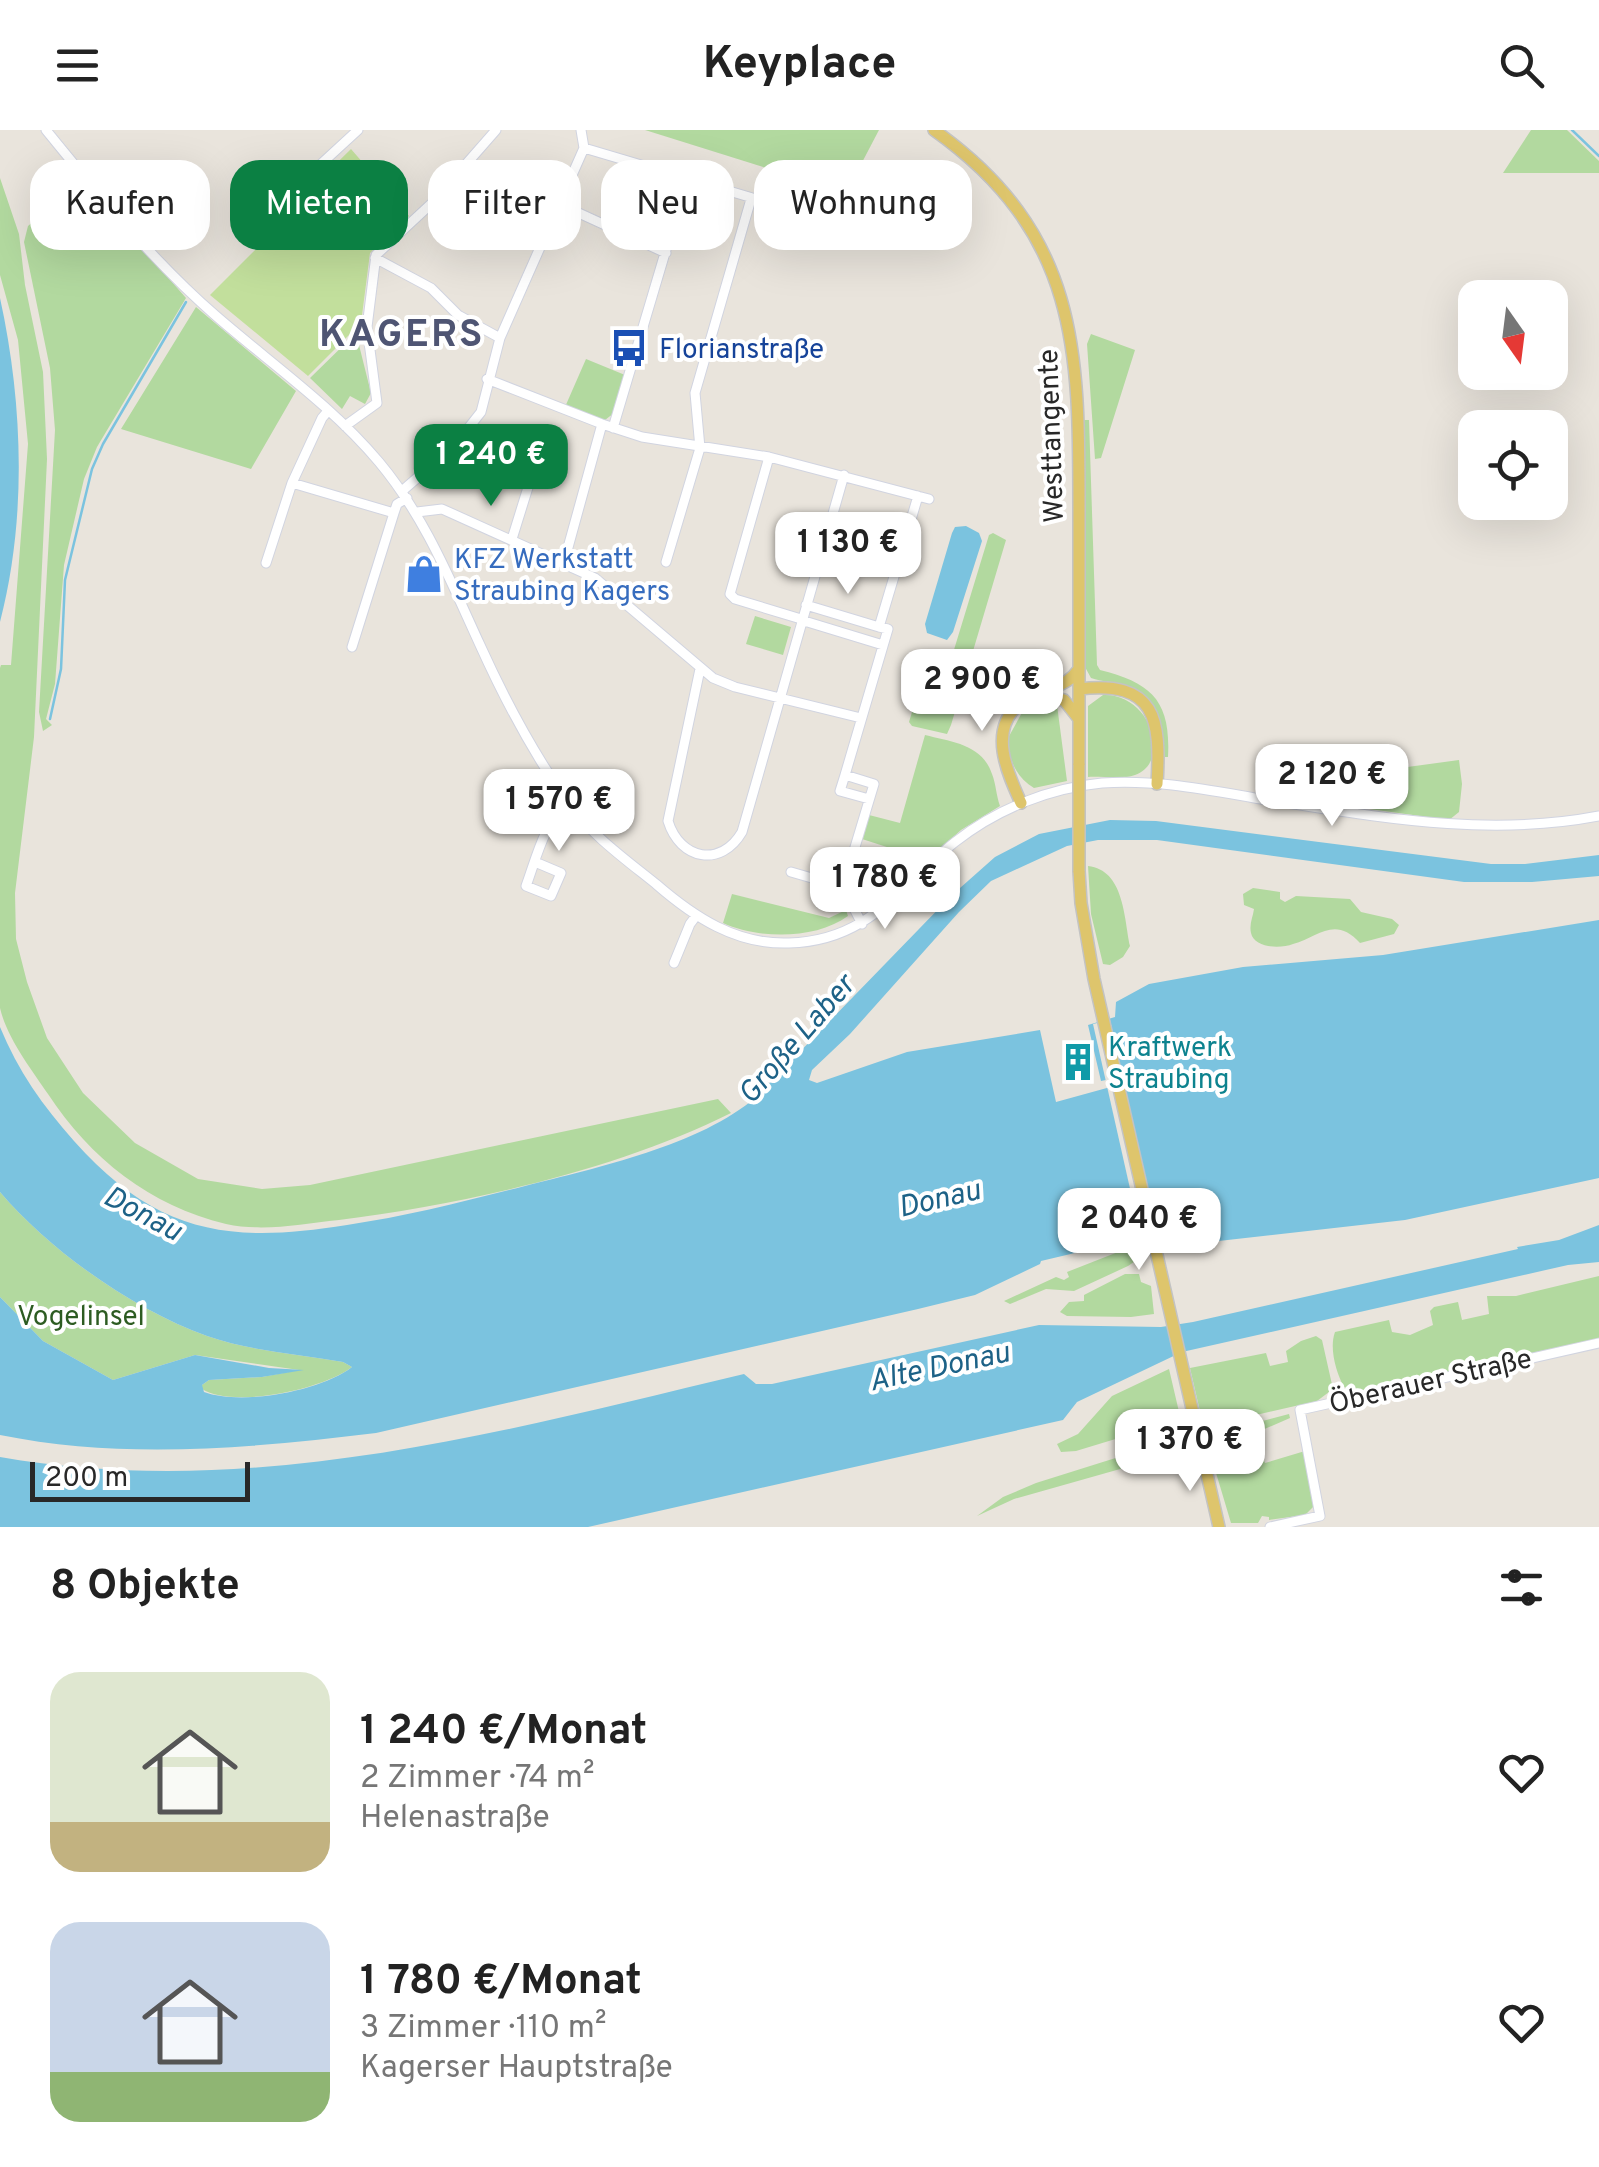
<!DOCTYPE html>
<html lang="de">
<meta charset="utf-8">
<style>
:root{--surface:#fff;--page:#f6f6f6;--text:#222;--muted:#767676;--accent:#0b8043}
body{margin:0;font-family:Overpass,sans-serif;background:var(--page);color:var(--text);height:100vh;display:flex;flex-direction:column;font-size:38px;white-space:nowrap}
*{box-sizing:border-box;margin:0}
p{font-size:32px;color:var(--muted)}
.icon{flex:none;width:55px;height:55px;fill:none;stroke:currentColor;stroke-width:2;stroke-linecap:round;stroke-linejoin:round}
.map{position:relative;height:1397px;overflow:hidden}
.side{display:flex;flex-direction:column;background:var(--surface);flex:1}
.side>*{flex:none}
.hud{position:absolute;left:30px;top:30px;width:1000px;height:90px;display:flex;gap:20px}
.needle{width:65px;rotate:166deg}
.fabs{position:absolute;left:1458px;top:150px;display:grid;gap:20px}
.fabs a{display:grid;place-items:center;width:110px;height:110px;border-radius:20px;background:var(--surface);box-shadow:0 10px 40px #0002;font-size:50px}
.scale{position:absolute;left:30px;bottom:25px;width:220px;box-sizing:border-box;padding-left:10px;border:5px solid #282828;border-top:0;font-size:28px;line-height:35px;white-space:nowrap;color:#282828;-webkit-text-stroke:8px #fff;paint-order:stroke}
.price{position:absolute;translate:-50% -85px;padding:0 22px;border-radius:20px;background:#fff;color:#222;font-size:32px;line-height:65px;filter:drop-shadow(0 2px 5px #0008)}
.price::after{content:'';position:absolute;left:50%;top:60px;width:30px;height:22px;margin-left:-15px;background:inherit;clip-path:polygon(0 0,100% 0,50% 100%)}
.price.on{background:var(--accent);color:#fff}
ul{padding:0;list-style:none}
li{display:flex;align-items:center;gap:30px;height:250px;padding:0 50px}
li span{display:grid;place-items:center;flex:none;width:280px;height:200px;border-radius:30px;color:#555}
li>.icon{margin-inline-start:auto}
span .icon{width:120px;height:120px;fill:#fffc;stroke-width:1}
li b{font-size:42px}
h2{display:flex;justify-content:space-between;align-items:center;height:120px;padding:0 50px;font-size:42px}
.pill{padding:0 35px;border-radius:30px;background:var(--surface);box-shadow:0 10px 40px #0002;font-size:35px;line-height:90px}
.pill.on{background:var(--accent);color:#fff}
header{display:flex;justify-content:space-between;align-items:center;height:130px;padding:0 50px;background:var(--surface);font-size:45px;font-weight:700}
.map>svg:first-child{display:block}
.green{fill:#b2d99f}
.pitch{fill:#c2df9c}
.water{fill:#7bc3df}
.pier{fill:#e9e4dc}
.lines{fill:none;stroke-linecap:round;stroke-linejoin:round}
.stream{stroke:#7bc3df;stroke-width:2.5}
.minor-casing{stroke:#d1d4e0;stroke-width:11}
.major-casing{stroke:#c3c3c3;stroke-width:14}
.minor{stroke:#fff;stroke-width:9}
.major{stroke:#dec56c;stroke-width:11}
.major-bridge-casing{stroke:#c3c3c3;stroke-width:14;stroke-linecap:butt}
.major-bridge{stroke:#dec56c;stroke-width:11}
.labels{text-anchor:middle;stroke-width:8;stroke-linejoin:round;paint-order:stroke}
.transit-label{font-size:28px;fill:#164399;stroke:#fff;text-anchor:start}
.street-label{font-size:28px;fill:#282828;stroke:#fff}
.shop-label{font-size:28px;fill:#366cbe;stroke:#fff;text-anchor:start}
.culture-label{font-size:28px;fill:#0d838f;stroke:#fff;text-anchor:start}
.park-label{font-size:28px;fill:#2d5c22;stroke:#fff}
.water-label{font-size:30px;font-style:italic;fill:#1d6287;stroke:#fff}
.district-label{font-size:38px;font-weight:bold;letter-spacing:2.5px;fill:#4f5573;stroke:#fff}
</style>
<header><svg class="icon" aria-label="menu" viewBox="0 0 24 24"><path d="M4 6h16M4 12h16M4 18h16"/></svg>Keyplace<svg class="icon" aria-label="search" viewBox="0 0 24 24"><circle cx="10" cy="10" r="6"/><path d="M15 15l6 6"/></svg></header>
<div class="map">
<svg width="1599" height="1397" viewBox="0 0 1599 1397">
<rect width="100%" height="100%" fill="#e9e4dc"/>
<path class="green" d="M645,0H879L846,63Z
M1531,0H1567L1599,31V43H1503Z
M0,48L19,104L25,155L43,242L47,329L34,607L15,763L16,809L27,852L47,908L83,963L135,1013L198,1049L262,1059L310,1055L718,969L731,983C617,1040 465,1074 339,1090C301,1094 264,1102 226,1094C150,1076 90,1028 48,964C31,939 7,908 0,878C0,855 0,806 0,780C0,699 0,619 0,538L1,535H11L28,314L18,210L0,145Z
M82,50L186,168L97,317L84,349L64,435L55,554L46,589L52,595L43,601L39,582L55,300L50,238L24,112L28,96Z
M196,177L296,261L251,339L121,299Z
M356,203L371,263L365,274L350,266L342,279L310,248Z
M1091,204L1135,220L1101,328L1095,329L1087,214Z
M586,229L625,245L614,283L605,290L565,277Z
M1084,290H1089L1097,535L1100,540C1152,553 1171,571 1168,627H1165C1162,595 1158,565 1123,555C1113,551 1102,552 1091,548L1085,537Z
M993,403L1006,410L951,595L947,604L912,596L909,592L931,519L953,523L989,405Z
M755,486L791,497L783,525L746,514Z
M1103,565C1151,563 1172,632 1135,645C1122,650 1102,646 1088,647V576Z
M1045,572L1057,575L1067,651L1034,658C1016,648 1008,628 1008,608L1024,579Z
M925,605C952,612 982,614 992,644C996,654 996,665 1000,676L961,700L891,763L863,780L856,774L881,759L893,719L862,709L869,685L900,693Z
M1459,630L1462,654L1459,682L1449,690L1297,669L1290,662V653Z
M1088,736C1124,740 1124,787 1130,816L1123,827L1110,835L1103,834L1091,784Z
M1253,758L1280,762V769L1285,772L1296,766L1350,769L1361,782L1392,789L1399,795L1394,804L1360,813C1335,785 1318,807 1293,814C1280,819 1254,818 1251,803C1249,794 1253,787 1254,779L1244,775L1243,764Z
M732,764L829,788L846,780L848,786C815,810 758,809 723,793Z
M0,1062C50,1121 134,1180 207,1206C250,1221 298,1224 343,1232L352,1237C324,1259 234,1279 202,1259V1255L209,1250L262,1247L299,1240L195,1225L113,1250L43,1211L0,1167Z
M1141,1113L1144,1125L1128,1136L1074,1161L1046,1159L1010,1174L1004,1171L1056,1147L1064,1150L1069,1147L1067,1142Z
M1125,1144H1139L1141,1152L1151,1156L1154,1184L1131,1187L1067,1186L1060,1182L1069,1172L1084,1171V1165Z
M1599,1146V1208L1358,1262L1344,1257C1336,1242 1329,1218 1335,1202L1389,1190L1392,1202L1410,1205L1433,1195L1430,1181L1434,1177L1458,1172L1462,1190L1489,1184L1487,1166H1516Z
M1316,1206L1322,1210L1333,1259L1317,1271L1217,1294L1202,1290L1190,1238L1266,1223L1270,1236L1288,1232L1286,1221L1301,1211Z
M1169,1239L1183,1299L1174,1304L1155,1297L1076,1321L1061,1322L1057,1314L1078,1304L1112,1266Z
M1289,1284L1290,1288L1253,1304L1265,1333L1305,1321L1315,1375L1305,1385L1269,1390V1387L1262,1386L1258,1393H1231L1205,1306Z
M1141,1320L1159,1328L1014,1369L977,1386L1003,1367L1036,1353Z"/>
<path class="pitch" d="M351,19L409,86L370,123L361,193L308,246L210,165L277,98L281,88Z"/>
<path class="water" d="M0,168C23,273 27,388 0,492Z
M966,396L979,403L982,411L953,502L947,510L927,503L925,494L952,403L955,397Z
M1110,690L1156,691L1491,734H1525L1599,725V746L1532,752H1464L1157,710H1098L1067,716L991,751L959,782L850,904L812,940L809,950L817,953L907,922L1040,900L1056,972L1125,953L1121,947L1101,951L1088,895L1115,887L1116,872L1149,854L1243,837L1383,825L1599,790V1048L1405,1090L1192,1114L1185,1105L1172,1100L1041,1131L1040,1134L975,1165L918,1179L376,1303C253,1318 123,1330 0,1305V1167L43,1211L113,1250L195,1225L269,1238L304,1240L262,1247L209,1250L202,1255L204,1262C242,1276 321,1261 352,1237L343,1232C298,1224 250,1221 207,1206C134,1180 50,1121 0,1062V897C18,941 43,976 74,1011C157,1104 229,1114 347,1095C408,1086 466,1071 525,1056C596,1038 701,1015 756,967L951,766L995,727L1039,704Z
M1599,1095V1132L1568,1135L1182,1222L1077,1272L1063,1290L588,1397H0V1327C252,1371 501,1302 744,1244L756,1254H772L1039,1195L1161,1197L1193,1192L1518,1119L1517,1117L1559,1110Z"/>
<path class="pier" d="M1110,890L1159,1108L1142,1112L1093,894Z"/>
<g class="lines">
<path class="stream" d="M1572,0L1599,26
M50,589L61,539L65,450L92,339L103,314L186,172"/>
<g class="minor-casing">
<path id="minor" d="M46,0C98,64 153,131 215,185C270,233 331,275 379,332C425,387 450,450 480,515C504,568 534,625 568,672C591,705 625,729 656,754C694,787 736,815 789,813C870,811 899,756 955,712C997,679 1049,658 1102,653C1155,649 1208,660 1261,669C1374,686 1485,708 1599,686
M584,18L810,85
M309,45L358,0
M557,73L666,123
M375,128L431,158L458,185L500,208
M487,249L602,294L642,307L769,327L929,369
M345,296L377,273L367,197L376,125L432,73L496,0
M613,298L687,49
M769,327L730,464L735,469L801,489
M292,353L394,383
M402,361L455,315L481,282L500,208L584,18L581,0
M417,382L442,379L595,448L713,548L735,557L861,588
M512,409L539,322
M564,432L602,294
M666,432L700,318L695,263L751,69
M266,433L292,353L322,288L328,281
M806,475L879,497
M801,490L883,515
M352,517L394,383L397,374L407,368
M700,539L668,691C680,730 721,738 742,702L844,345
M845,645L840,661L869,669
M535,732L561,743L551,766L526,756C536,729 545,690 568,673
M791,742L843,757
M862,794L843,757L874,654L845,645L888,499L879,497L918,366
M674,833L690,794L696,786
M1270,1397L1320,1386L1300,1280L1599,1213"/>
</g>
<g class="major-casing">
<path id="major" d="M934,0C1083,106 1079,227 1079,392C1079,473 1079,554 1079,635
M1079,559C1156,550 1161,589 1157,654
M1038,566L1064,570L1079,589
M1021,673C1008,644 988,602 1018,575C1025,569 1037,565 1046,561C1061,554 1069,553 1079,539
M1079,741L1081,773L1094,849L1219,1397"/>
</g>
<use href="#minor" class="minor"/>
<use href="#major" class="major"/>
<g class="major-bridge-casing">
<path id="major-bridge" d="M1079,635V741"/>
</g>
<use href="#major-bridge" class="major-bridge"/>
</g>
<defs>
<g id="bus-bare" transform="scale(3)"><path d="M-5-6H5V4H4V6H2V4H-2V6H-4V4H-5ZM-3.5-4V0h7V-4ZM-3.5 1.2v1.5H-2V1.2ZM2 1.2v1.5H3.5V1.2Z" fill="#1a4fb4" stroke="#fff" stroke-width="2.5" paint-order="stroke"/></g>
<g id="shop-bare" transform="scale(3)"><path d="M-5-2.5h2.3a2.7 3.5 0 0 1 5.4 0H5L5.5 6h-11ZM-1.5-2.5h3a1.5 2.3 0 0 0-3 0Z" fill="#3f7fe0" stroke="#fff" stroke-width="2.5" paint-order="stroke"/></g>
<g id="building-bare" transform="scale(3)"><path d="M-4-6H4V6H1V3H-1V6H-4ZM-2.5-4.3h1.7v1.8h-1.7ZM.8-4.3h1.7v1.8H.8ZM-2.5-1h1.7V.8h-1.7ZM.8-1h1.7V.8H.8Z" fill="#0f9aa8" stroke="#fff" stroke-width="2.5" paint-order="stroke"/></g>
</defs>
<g fill-rule="evenodd">
<use href="#bus-bare" x="629" y="218"/>
<use href="#shop-bare" x="424" y="444"/>
<use href="#building-bare" x="1078" y="932"/>
</g>
<g class="labels">
<g class="transit-label">
<text x="659" y="228">Florianstraße</text>
</g>
<g class="street-label">
<text transform="translate(1050 306) rotate(-92)" y="10">Westtangente</text>
<text transform="translate(1430 1250) rotate(-13)" y="10">Öberauer Straße</text>
</g>
<g class="shop-label">
<text x="454" y="438">KFZ Werkstatt<tspan x="454" dy="32">Straubing Kagers</tspan></text>
</g>
<g class="culture-label">
<text x="1108" y="926">Kraftwerk<tspan x="1108" dy="32">Straubing</tspan></text>
</g>
<g class="park-label">
<text x="81" y="1195">Vogelinsel</text>
</g>
<g class="water-label">
<text transform="translate(796 909) rotate(-49)" y="10">Große Laber</text>
<text transform="translate(939 1068) rotate(-13)" y="10">Donau</text>
<text transform="translate(143 1083) rotate(28)" y="10">Donau</text>
<text transform="translate(939 1236) rotate(-12)" y="10">Alte Donau</text>
</g>
<g class="district-label">
<text x="402" y="216">KAGERS</text>
</g>
</g>
</svg>
<div class="fabs">
<a><svg class="needle" viewBox="-14 -14 28 28"><path d="M0-13l5 13h-10z" fill="#e53935"/><path d="M0 13l5-13h-10z" fill="#767676"/></svg></a>
<a><svg class="icon" aria-label="locate" viewBox="0 0 24 24"><circle cx="12" cy="12" r="6"/><path d="M12 2v4M12 18v4M2 12h4M18 12h4"/></svg></a>
</div>
<div class="scale">200 m</div>
<b class="price on" style="left:491px;top:379px">1 240 €</b>
<b class="price" style="left:848px;top:467px">1 130 €</b>
<b class="price" style="left:982px;top:604px">2 900 €</b>
<b class="price" style="left:1332px;top:699px">2 120 €</b>
<b class="price" style="left:559px;top:724px">1 570 €</b>
<b class="price" style="left:885px;top:802px">1 780 €</b>
<b class="price" style="left:1139px;top:1143px">2 040 €</b>
<b class="price" style="left:1190px;top:1364px">1 370 €</b>
<div class="hud">
<a class="pill">Kaufen</a>
<a class="pill on">Mieten</a>
<a class="pill">Filter</a>
<a class="pill">Neu</a>
<a class="pill">Wohnung</a>
</div>
</div>
<section class="side">
<h2>8 Objekte<svg class="icon" aria-label="filters" viewBox="0 0 24 24"><path d="M4 7h16M4 17h16"/><circle cx="9" cy="7" r="2"/><circle cx="15" cy="17" r="2"/></svg></h2>
<ul>
<li><span style="background:linear-gradient(#dfe7d0 75%,#c2b280 0)"><svg class="icon" aria-label="home" viewBox="0 0 24 24"><path d="M3 11l9-7 9 7M6 9v11h12V9"/></svg></span><div><b>1 240 €/Monat</b><p>2 Zimmer · 74 m²</p><p>Helenastraße</p></div><svg class="icon" aria-label="heart" viewBox="0 0 24 24"><path d="M12 20l-8-8c-3-5 5-10 8-4 3-6 11-1 8 4z"/></svg></li>
<li><span style="background:linear-gradient(#c9d6e8 75%,#8fb573 0)"><svg class="icon" aria-label="home" viewBox="0 0 24 24"><path d="M3 11l9-7 9 7M6 9v11h12V9"/></svg></span><div><b>1 780 €/Monat</b><p>3 Zimmer · 110 m²</p><p>Kagerser Hauptstraße</p></div><svg class="icon" aria-label="heart" viewBox="0 0 24 24"><path d="M12 20l-8-8c-3-5 5-10 8-4 3-6 11-1 8 4z"/></svg></li>
</ul>
</section>
